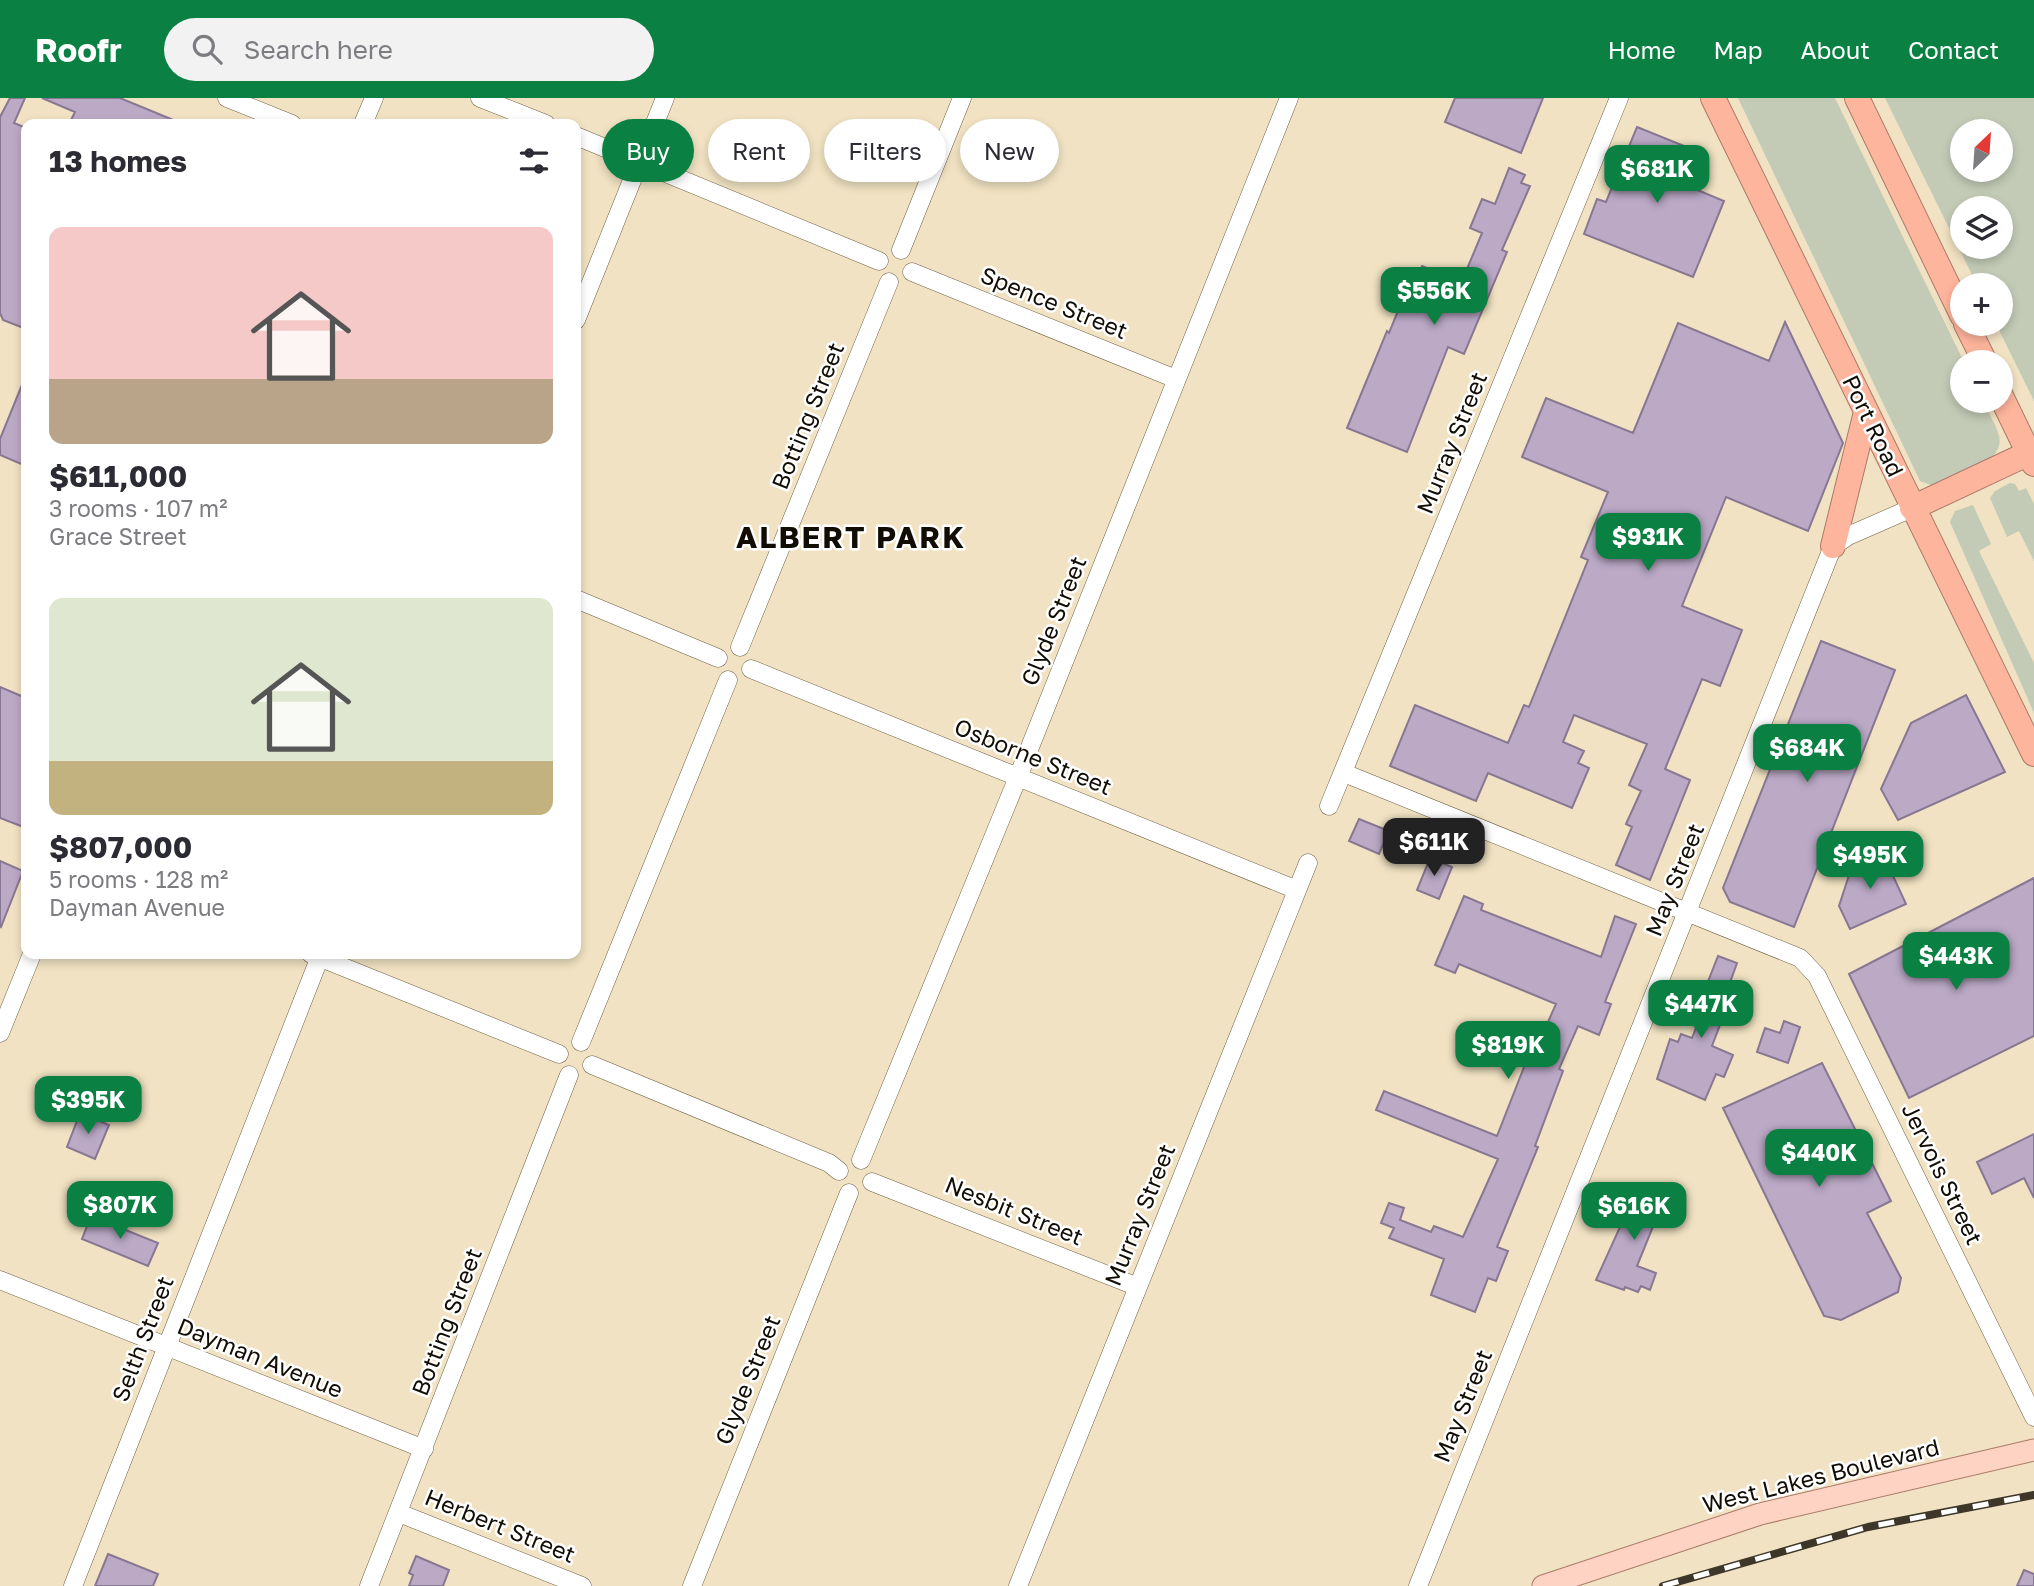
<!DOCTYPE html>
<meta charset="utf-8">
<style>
:root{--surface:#fff;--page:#f2f2f3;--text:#2b2b33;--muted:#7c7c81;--accent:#0b8043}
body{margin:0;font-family:"Golos Text",sans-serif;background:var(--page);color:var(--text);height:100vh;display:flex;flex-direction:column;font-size:26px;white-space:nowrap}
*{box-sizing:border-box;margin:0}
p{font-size:23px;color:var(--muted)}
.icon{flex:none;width:38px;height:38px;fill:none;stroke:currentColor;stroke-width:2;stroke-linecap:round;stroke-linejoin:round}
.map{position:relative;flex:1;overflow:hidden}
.sheet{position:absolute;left:21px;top:21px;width:560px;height:840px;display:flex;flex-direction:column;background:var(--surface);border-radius:14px;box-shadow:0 4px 10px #0003}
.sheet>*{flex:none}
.guide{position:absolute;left:602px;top:21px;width:665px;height:63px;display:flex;gap:14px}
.needle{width:46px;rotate:25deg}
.fabs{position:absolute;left:1950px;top:21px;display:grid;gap:14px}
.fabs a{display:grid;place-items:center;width:63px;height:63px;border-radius:50%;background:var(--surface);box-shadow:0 4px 10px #0003;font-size:35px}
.price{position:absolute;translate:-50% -60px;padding:0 16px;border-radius:14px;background:var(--accent);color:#fff;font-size:23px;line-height:46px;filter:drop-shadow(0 2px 4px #0008)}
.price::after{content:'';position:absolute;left:50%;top:42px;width:21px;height:16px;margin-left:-10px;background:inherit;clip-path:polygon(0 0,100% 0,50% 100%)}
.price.selected{background:#222;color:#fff}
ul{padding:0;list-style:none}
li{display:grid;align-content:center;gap:14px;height:371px;padding:0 28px}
li span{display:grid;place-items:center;height:217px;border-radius:14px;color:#555}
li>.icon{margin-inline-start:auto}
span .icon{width:126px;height:126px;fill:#fffc;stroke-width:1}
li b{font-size:30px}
h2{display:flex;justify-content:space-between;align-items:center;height:84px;padding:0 28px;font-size:30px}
.tag{padding:0 24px;border-radius:32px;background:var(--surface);box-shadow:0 4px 10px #0003;font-size:24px;line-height:63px}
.tag.selected{background:var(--accent);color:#fff}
header{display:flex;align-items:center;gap:42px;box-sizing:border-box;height:98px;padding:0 35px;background:var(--accent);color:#fff}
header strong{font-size:33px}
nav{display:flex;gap:38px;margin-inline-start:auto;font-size:24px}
.search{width:490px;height:63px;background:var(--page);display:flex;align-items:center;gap:18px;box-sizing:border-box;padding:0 24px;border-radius:38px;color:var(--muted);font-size:26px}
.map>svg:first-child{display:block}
.green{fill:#c3cbb7;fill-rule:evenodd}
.building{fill:#bba9c6;stroke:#887792;stroke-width:2}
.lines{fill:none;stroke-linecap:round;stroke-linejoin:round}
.minor-casing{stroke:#6f6246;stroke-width:19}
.major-casing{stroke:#ab7a67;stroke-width:23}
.highway-casing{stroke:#ab7a67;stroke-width:26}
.minor{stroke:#fff;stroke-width:18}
.major{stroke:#fed3c4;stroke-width:21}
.highway{stroke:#feb59d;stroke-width:24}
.rail-casing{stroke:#3e3729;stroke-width:8}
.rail{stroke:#fff;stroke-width:5;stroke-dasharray:16;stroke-linecap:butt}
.labels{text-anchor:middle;stroke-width:5;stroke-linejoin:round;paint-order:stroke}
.street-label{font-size:23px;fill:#120d04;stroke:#fff}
.district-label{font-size:30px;font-weight:bold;letter-spacing:2px;fill:#120d04;stroke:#fff}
</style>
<header>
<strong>Roofr</strong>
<div class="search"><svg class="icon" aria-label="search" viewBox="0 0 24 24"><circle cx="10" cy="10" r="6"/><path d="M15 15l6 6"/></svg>Search here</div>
<nav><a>Home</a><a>Map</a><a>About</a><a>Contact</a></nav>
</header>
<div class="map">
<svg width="2034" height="1488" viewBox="0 0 2034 1488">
<rect width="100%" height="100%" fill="#f0e2c2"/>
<path class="green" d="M1738,0H1835L1964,264L1962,303H1982C1988,314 1996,326 1999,338C2006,365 1954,380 1936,389L1920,383Z
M1885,0H2034V303L1996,226H2000V187H1977ZM1962,33H2000V72H1962ZM1962,110H2000V149H1962Z
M2010,385L2015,386L2019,393L2026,390L2034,406V463L2019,433L2007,439L1990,400L1995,393Z
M1973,407L1991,446L1979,453L2034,565V615L1950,424L1955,413Z"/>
<path class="building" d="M10,0H25L14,25L26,30V231L3,222L0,215V19Z
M42,0H120L183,26H69L75,14Z
M1455,0H1543L1521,55L1445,24Z
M1637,29L1704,56L1690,89L1724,103L1693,179L1584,136L1597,101L1606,104Z
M1509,70L1525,77L1521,85L1530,88L1502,152L1507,154L1464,256L1448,249L1407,354L1347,330L1387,233L1389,235L1404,198L1409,200L1422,168L1462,183L1482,135L1470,130L1482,101L1495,106Z
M1785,224L1843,345L1808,433L1726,399L1682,508L1742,532L1720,588L1702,581L1665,671L1690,682L1650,782L1616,767L1632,729L1626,726L1641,693L1629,687L1647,646L1574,617L1563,644L1584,653L1578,665L1589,670L1572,710L1488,675L1476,703L1390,668L1415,607L1508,645L1524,607L1529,609L1588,462L1581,459L1608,394L1522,359L1546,300L1633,335L1678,225L1769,263Z
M26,277V368L0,357V341Z
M1821,543L1895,572L1794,829L1730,804L1723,790Z
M0,589L26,600V730L0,720Z
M1966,597L2005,674L1898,722L1881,691L1911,625Z
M1359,721L1389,733L1379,756L1349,743Z
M1882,754L1906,806L1850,831L1839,808L1853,765Z
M1430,760L1452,769L1439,801L1417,792Z
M0,763L23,773L1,829L0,828Z
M2034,780V938L1909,1000L1849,876Z
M1464,798L1483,806L1481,812L1601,859L1615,818L1636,826L1605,904L1611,906L1599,937L1578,928L1559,971L1563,973L1535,1048L1538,1049L1497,1149L1508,1153L1496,1183L1488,1180L1475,1214L1431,1197L1444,1161L1389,1140L1394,1130L1381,1125L1389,1105L1404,1110L1400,1122L1431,1134L1434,1128L1463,1139L1498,1061L1376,1012L1384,993L1497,1038L1528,959L1532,960L1556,906L1459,866L1455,875L1435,867Z
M1718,858L1737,865L1723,904L1728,906L1712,948L1733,957L1724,979L1716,976L1705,1002L1657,981L1670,941L1678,944L1681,936L1692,940L1703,912L1698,909Z
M1784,923L1800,929L1788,965L1757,954L1765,930L1780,935Z
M1822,965L1891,1103L1867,1115L1901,1180L1898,1194L1841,1222L1824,1218L1723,1010Z
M80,1015L109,1027L95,1061L67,1049Z
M2034,1036V1100L2024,1080L1992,1096L1977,1064Z
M1639,1087L1672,1100L1660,1128L1654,1126L1637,1168L1656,1175L1650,1192L1641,1188L1638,1194L1625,1189L1624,1192L1596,1182Z
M91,1118L158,1145L148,1168L82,1141Z
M108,1456L158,1476L153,1488H95Z
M416,1458L449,1472L443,1488H409L413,1477L409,1475Z
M2024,1472L2034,1476V1488H2017Z"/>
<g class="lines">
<g class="minor-casing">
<path id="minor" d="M227,0L292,26
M480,0L546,26
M363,26L374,0
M576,38L879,163
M901,152L962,0
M912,174L1176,281
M576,222L665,0
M576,501L718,560
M740,549L889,184
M751,571L1297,792
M1344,675L1800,860L1817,878L2034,1319
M1329,708L1619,0
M311,856L559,956
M0,935L32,856
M581,944L728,582
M592,967L829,1065L839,1073
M861,1062L1018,679L1289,0
M872,1084L1138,1189
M0,1182L424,1351
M399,1415L582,1488
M73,1488L321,856
M369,1488L569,977
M692,1488L849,1095
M1018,1488L1308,765
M1418,1488L1833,448L1848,438L1912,410"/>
</g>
<g class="major-casing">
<path id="major" d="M1543,1488L1760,1416L2034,1352"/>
</g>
<g class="highway-casing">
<path id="highway" d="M1713,0L2034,656
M1857,0L1962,217
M1966,226L1985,264
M2000,296L2034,366
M1912,410L2029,355
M1833,448L1866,314"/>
</g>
<use href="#minor" class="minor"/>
<use href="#major" class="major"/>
<use href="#highway" class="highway"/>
<g class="rail-casing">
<path id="rail" d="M1663,1488L1868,1429L2034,1397"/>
</g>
<use href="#rail" class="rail"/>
</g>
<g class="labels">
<g class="street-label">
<text transform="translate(1054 205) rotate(22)" y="8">Spence Street</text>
<text transform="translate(808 318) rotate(-68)" y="8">Botting Street</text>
<text transform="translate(1873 328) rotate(64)" y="8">Port Road</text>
<text transform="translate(1452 345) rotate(-68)" y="8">Murray Street</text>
<text transform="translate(1054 523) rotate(-68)" y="8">Glyde Street</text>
<text transform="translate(1033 659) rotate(22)" y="8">Osborne Street</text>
<text transform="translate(1675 782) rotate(-68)" y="8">May Street</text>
<text transform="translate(1942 1076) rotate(64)" y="8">Jervois Street</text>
<text transform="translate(1014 1113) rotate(22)" y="8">Nesbit Street</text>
<text transform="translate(1140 1117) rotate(-68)" y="8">Murray Street</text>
<text transform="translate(447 1224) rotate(-69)" y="8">Botting Street</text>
<text transform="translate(143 1241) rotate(-69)" y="8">Selth Street</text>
<text transform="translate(260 1260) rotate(22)" y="8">Dayman Avenue</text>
<text transform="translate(748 1282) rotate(-68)" y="8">Glyde Street</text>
<text transform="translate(1463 1308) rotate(-68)" y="8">May Street</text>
<text transform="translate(1821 1378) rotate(-14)" y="8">West Lakes Boulevard</text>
<text transform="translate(500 1428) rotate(22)" y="8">Herbert Street</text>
</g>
<g class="district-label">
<text x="851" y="450">ALBERT PARK</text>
</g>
</g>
</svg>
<div class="fabs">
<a><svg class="needle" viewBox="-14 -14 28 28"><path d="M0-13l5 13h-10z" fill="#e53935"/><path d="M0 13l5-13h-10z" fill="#7c7c81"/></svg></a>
<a><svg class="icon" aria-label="layers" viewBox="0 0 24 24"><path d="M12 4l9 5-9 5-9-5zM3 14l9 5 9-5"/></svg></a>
<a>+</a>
<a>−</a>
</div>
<b class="price" style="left:1657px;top:107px">$681K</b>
<b class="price" style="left:1434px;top:229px">$556K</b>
<b class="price" style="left:1648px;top:475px">$931K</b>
<b class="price" style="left:1807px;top:686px">$684K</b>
<b class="price selected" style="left:1434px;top:780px">$611K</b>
<b class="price" style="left:1870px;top:793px">$495K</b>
<b class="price" style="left:1956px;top:894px">$443K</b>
<b class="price" style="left:1701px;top:942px">$447K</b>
<b class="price" style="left:1508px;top:983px">$819K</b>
<b class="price" style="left:88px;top:1038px">$395K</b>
<b class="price" style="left:1819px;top:1091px">$440K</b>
<b class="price" style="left:120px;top:1143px">$807K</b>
<b class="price" style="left:1634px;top:1144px">$616K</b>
<div class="guide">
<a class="tag selected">Buy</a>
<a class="tag">Rent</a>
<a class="tag">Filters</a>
<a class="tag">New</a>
</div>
<section class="sheet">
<h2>13 homes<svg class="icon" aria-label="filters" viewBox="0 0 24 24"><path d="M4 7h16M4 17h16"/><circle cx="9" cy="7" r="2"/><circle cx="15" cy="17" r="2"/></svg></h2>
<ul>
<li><span style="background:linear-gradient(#f6c9c9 70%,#b9a48a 0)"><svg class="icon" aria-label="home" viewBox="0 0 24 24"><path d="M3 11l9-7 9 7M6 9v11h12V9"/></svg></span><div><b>$611,000</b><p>3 rooms · 107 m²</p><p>Grace Street</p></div></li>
<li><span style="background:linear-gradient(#dfe7d0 75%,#c2b280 0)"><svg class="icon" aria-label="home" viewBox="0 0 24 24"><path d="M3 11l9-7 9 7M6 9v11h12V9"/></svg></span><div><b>$807,000</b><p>5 rooms · 128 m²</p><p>Dayman Avenue</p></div></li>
</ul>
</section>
</div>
